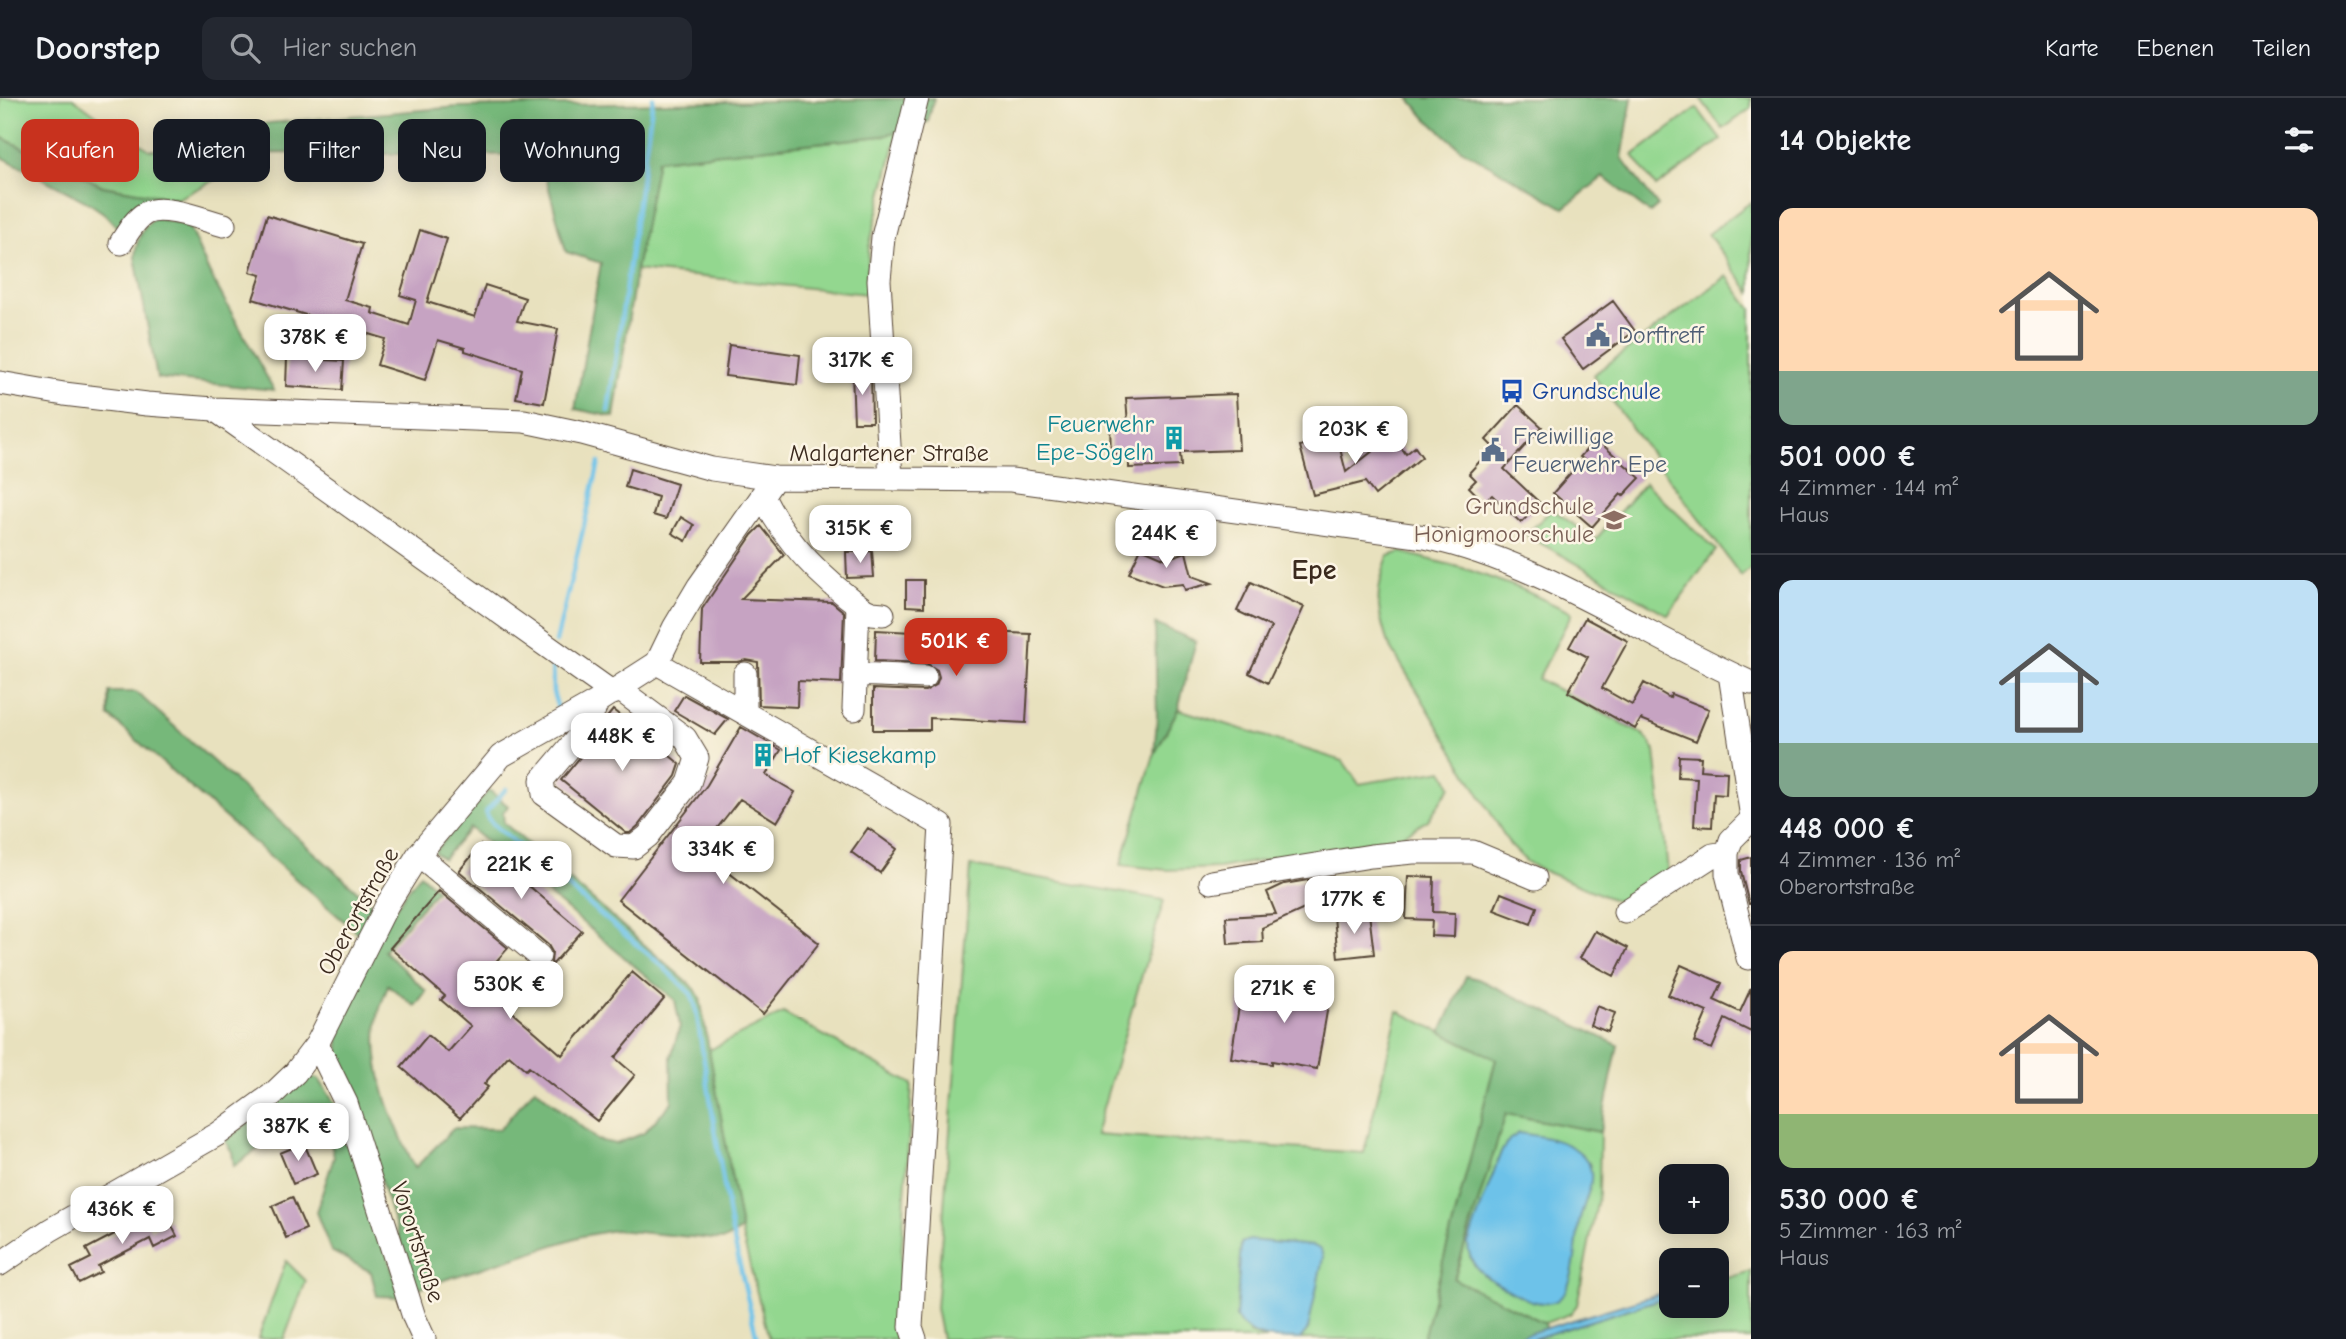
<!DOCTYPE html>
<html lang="de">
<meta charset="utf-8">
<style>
:root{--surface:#171b24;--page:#242831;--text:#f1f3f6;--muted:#9ea1a6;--line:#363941;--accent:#c8321e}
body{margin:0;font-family:"Comic Neue",sans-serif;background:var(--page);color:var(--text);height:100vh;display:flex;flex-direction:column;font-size:26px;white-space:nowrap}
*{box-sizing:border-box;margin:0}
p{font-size:23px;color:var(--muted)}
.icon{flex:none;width:38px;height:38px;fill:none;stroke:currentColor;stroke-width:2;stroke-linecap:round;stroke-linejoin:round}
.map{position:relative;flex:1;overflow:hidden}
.side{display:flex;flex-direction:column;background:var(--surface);width:595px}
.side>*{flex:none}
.banner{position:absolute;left:21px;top:21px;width:665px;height:63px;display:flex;gap:14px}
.fabs{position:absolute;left:1659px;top:1066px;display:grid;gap:14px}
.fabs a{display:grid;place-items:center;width:70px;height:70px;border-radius:14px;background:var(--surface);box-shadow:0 4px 18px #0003;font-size:35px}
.price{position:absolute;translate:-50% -60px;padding:0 16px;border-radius:14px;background:#fff;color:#222;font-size:23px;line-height:46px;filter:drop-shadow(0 2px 4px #0008)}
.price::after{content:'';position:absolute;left:50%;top:42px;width:21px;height:16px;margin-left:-10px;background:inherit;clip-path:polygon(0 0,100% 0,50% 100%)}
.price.active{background:var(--accent);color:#fff}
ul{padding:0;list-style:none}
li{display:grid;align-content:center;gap:14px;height:371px;padding:0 28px}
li+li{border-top:2px solid var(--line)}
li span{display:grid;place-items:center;height:217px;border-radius:14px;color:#555}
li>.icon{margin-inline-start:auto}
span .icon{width:126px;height:126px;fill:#fffc;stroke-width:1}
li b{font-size:30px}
h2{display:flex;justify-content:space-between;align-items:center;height:84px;padding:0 28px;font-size:30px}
.chip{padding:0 24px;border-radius:14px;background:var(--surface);box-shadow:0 4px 18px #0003;font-size:24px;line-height:63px}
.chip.active{background:var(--accent);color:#fff}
header{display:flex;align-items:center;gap:42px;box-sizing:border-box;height:98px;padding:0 35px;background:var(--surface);border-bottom:2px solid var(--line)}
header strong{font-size:33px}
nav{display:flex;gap:38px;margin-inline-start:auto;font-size:24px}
.search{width:490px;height:63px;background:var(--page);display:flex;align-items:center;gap:18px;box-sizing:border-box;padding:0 24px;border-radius:14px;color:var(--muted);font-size:26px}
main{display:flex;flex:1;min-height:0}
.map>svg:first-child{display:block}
.green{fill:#93d78f;stroke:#678056;stroke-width:2;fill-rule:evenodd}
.forest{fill:#76b87a;stroke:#58714c;stroke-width:2}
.water{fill:#6dc2e9;stroke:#547684;stroke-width:2}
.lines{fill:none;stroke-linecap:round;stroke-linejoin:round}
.stream{stroke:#6dc2e9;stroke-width:4.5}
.building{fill:#c6a3c2}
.minor-casing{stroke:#554536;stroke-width:25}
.minor{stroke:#fff;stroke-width:23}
.labels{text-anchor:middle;stroke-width:5;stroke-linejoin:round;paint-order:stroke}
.service-label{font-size:24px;fill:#4e5e75;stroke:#fcf5e5;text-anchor:start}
.transit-label{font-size:24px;fill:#164399;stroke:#fcf5e5;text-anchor:start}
.culture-label{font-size:24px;fill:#0d838f;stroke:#fcf5e5;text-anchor:end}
.street-label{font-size:24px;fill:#3b2a1e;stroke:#fcf5e5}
.education-label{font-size:24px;fill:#785e54;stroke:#fcf5e5;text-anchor:end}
.quarter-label{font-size:28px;font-weight:bold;fill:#3b2a1e;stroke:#fcf5e5}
</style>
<header>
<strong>Doorstep</strong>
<div class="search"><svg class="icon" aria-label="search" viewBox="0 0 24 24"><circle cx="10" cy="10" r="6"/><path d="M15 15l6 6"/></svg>Hier suchen</div>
<nav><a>Karte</a><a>Ebenen</a><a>Teilen</a></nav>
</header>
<main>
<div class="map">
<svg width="1751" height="1241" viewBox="0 0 1751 1241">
<rect width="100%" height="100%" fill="#fcf5e5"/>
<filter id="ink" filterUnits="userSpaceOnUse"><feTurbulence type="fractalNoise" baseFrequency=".0143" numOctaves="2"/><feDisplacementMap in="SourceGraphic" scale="14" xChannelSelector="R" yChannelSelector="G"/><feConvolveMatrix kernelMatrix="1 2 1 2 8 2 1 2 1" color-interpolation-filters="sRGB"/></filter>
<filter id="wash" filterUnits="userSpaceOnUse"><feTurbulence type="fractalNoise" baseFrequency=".00686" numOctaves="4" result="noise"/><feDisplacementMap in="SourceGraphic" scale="28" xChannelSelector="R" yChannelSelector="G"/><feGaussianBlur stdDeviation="1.57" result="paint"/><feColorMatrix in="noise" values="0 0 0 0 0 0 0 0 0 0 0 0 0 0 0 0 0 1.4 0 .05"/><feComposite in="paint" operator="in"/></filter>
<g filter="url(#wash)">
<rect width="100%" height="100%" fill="#e8e1be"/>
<path class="green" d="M0,0H73L103,22L150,52H166L202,35H222L235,72L177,101L103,88L0,39Z
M1700,0H1751V10L1723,31Z
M1697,10L1721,42L1656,89L1633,57Z
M898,33L869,149L866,196L636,172L657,62L882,38Z
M1751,104V195L1708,136Z
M1727,178L1751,211V470L1741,478L1593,277Z
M1645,385L1716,452L1668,517L1526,437L1552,411L1595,442Z
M1401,454L1466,471L1519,490L1572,515L1538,581L1644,637L1650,644L1655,653L1668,774L1630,802L1619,804L1537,770L1526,763L1510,747L1387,543C1376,508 1375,493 1388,458Z
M1178,611L1343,663L1359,686L1443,672L1451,688L1428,722L1402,738L1219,770L1167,772L1121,767L1154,657Z
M971,768L1164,802L1095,1037L1364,1055L1398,913L1496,961L1423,1241H1300L1308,1231L1249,1235L1267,1241H942L936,1210Z
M783,915L912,986L896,1241H769L742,1137L709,952Z
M1506,1015L1600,1034L1599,1095L1577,1207L1570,1216L1545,1225L1454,1182ZM1501,1054L1589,1065L1591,1075L1579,1122L1572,1176L1565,1192L1487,1180L1471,1162L1468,1145Z
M286,1163L306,1183L284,1241H258Z
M1751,1173V1241H1532L1671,1198V1208H1717V1183Z"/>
<path class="forest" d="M934,0L928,24L882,38L657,62L636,172L614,319L575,311L601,165L566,154L540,57L271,55L235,72L222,35L269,25L458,9Z
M1409,0H1632L1622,61L1658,108L1650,115L1603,79L1564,110L1461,51L1425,19Z
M0,39L103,88L177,101L178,104L121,128H116L105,116L89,105L0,58Z
M154,120L188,127L209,174L274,292L157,280L135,159C136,143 142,130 154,120Z
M1155,526L1196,543L1178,611L1154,657L1157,621Z
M109,594H136L377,811L363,840L109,618Z
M489,692L508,708L503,715L504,725L695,891L700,900L741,1132L724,1142L615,1132L582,1138L416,1191C397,1133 379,1076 360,1018C354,999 342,978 339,958C333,906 388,816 420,776L437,791L384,853L426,893L415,908L388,887C385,897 380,907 378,918C369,971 393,1023 415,1070L454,1030L500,1031L535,990L597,1042L616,1046L644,1035L672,1004L671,959L680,928L675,902L470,730L443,761L434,754Z
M1466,878L1478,881L1618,947L1600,1034L1506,1016L1454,1181L1545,1225L1546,1230L1511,1241H1423L1496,961L1441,934Z
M307,978L319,981L340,1014L401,1199L377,1198L371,1174L331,1153L316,1114L334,1059L330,1041L317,1025L306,1017L234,1068L232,1054L225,1043Z"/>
<path class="water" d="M1519,1035C1541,1038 1575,1043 1587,1063C1599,1081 1582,1106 1579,1125C1576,1144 1576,1197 1553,1204C1534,1209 1513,1194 1498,1186C1480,1176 1468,1165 1468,1145L1501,1054L1509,1042Z
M1249,1142L1314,1148L1321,1152L1323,1159L1308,1231L1300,1241C1275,1241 1248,1241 1236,1219L1241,1145Z
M1671,1192V1198L1532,1241H1511Z"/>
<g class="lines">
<path class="stream" d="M608,313L653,0
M556,544L599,365
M552,559L553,594L559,614
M506,691L486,714L487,719L493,726L660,866L691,896L695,906L730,1125L757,1241"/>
</g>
<g id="blocks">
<path class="building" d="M267,117L362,146L345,202L373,210L372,215L409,227L416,202L400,197L420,132L447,141L427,204L475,219L485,187L525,200L517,223L558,231L544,305L516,300L522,271L465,253V250L438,242L425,282L377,267L385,241L253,201L261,177L250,174Z
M1613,203L1635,233L1583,271L1561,241Z
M729,247L800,257L797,287L725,278Z
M287,260L344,263L342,292L286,288Z
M871,273L872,324H854L852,275Z
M1236,296L1239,352L1180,354L1181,368L1129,370V355L1111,356L1110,327L1128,326L1126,300Z
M1518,307L1542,329L1504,371L1540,405L1521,425L1492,397L1484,404L1469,389L1476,382L1469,375L1493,349L1486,342Z
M1392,338L1406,356L1415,349L1422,359L1375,397L1365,384L1313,397L1300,348L1337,339L1346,374Z
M1596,341L1640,380L1623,398L1621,396L1592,429L1553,395L1583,361L1580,359Z
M630,371L677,386L666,421L653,417L658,399L625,389Z
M681,419L694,427L686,443L672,435Z
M761,428L784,457L741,501L832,504L844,514L841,585L798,583L797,609L759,607L758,564L746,562L738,564H700L702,511L752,437Z
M1141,450L1166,461L1186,454L1192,478L1212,485L1185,492L1183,486L1163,488L1129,475Z
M872,453L874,479L847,480L846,454Z
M906,482H924V509L906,508Z
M1251,484L1304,509L1268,585L1249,575L1271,529L1237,513Z
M1585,520L1628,543L1602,590L1632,607L1644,585L1670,600L1671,596L1709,611L1696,643L1641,621L1635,631L1568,594L1588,559L1569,549Z
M876,532L948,536V532L1031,536L1026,625L930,620V632H873V591L925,593L936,587L939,579L937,572L926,565L875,563Z
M684,597L728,621L715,637L674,613Z
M613,612L680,666L676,678L638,728L630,735H626L561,682L597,639L604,623Z
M741,629L781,652L766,677L795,694L777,724L740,701L700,752L819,845L763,916L618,802L707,687Z
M1679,658L1701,659L1700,672L1727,674L1726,697L1714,696L1712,729L1694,728L1697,680L1678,679Z
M868,730L897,751L880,775L851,754Z
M481,747L582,833L553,866L551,865L552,854L548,847L459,773Z
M1751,759V806H1749L1741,774V762Z
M1408,778L1434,779L1433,814L1455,815L1454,839L1431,838L1432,822L1406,821Z
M1320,780L1329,800L1262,830L1263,844L1228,846L1226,819L1276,816L1267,794L1284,786Z
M439,793L508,850L478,884L562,957L632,874L664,901L615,960L635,977L597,1023L529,969L526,972L509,957L484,986L488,989L460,1020L401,969L428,937L448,954L471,928L441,902L445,898L390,850Z
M1501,795L1537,809L1531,826L1494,812Z
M1369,815L1374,856L1338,860L1334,819Z
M1595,833L1628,850L1614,878L1580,860Z
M1681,867L1722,885L1714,902L1740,914L1751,890V934L1725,921L1712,951L1694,944L1707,914L1668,897Z
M1303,873L1333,879L1317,971L1272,963V966L1231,960L1241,895L1298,904Z
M1597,908L1615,915L1608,934L1590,927Z
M304,1045L317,1076L293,1086L280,1055Z
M292,1099L306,1131L286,1140L272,1108Z
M145,1120L151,1132L169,1122L177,1138L154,1150L150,1141L98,1168L101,1174L79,1185L71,1170L91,1160L86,1151Z"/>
</g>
</g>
<g filter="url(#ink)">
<use href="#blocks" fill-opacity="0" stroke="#554536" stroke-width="2"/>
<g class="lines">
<g class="minor-casing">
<path id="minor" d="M121,145C128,134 135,121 146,115C164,106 204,122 224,127
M0,285L64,296L147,306L214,311L524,323L581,335L712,371L775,380L1011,382L1425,439C1542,464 1643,537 1751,585
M214,311L613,595
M891,380L879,182L883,139L917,0
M762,397C785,444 823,482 865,512L872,515L883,516
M657,565L941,727L911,1229L915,1241
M855,576L925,579
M1730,576L1751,713
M598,603L586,630L542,682L544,696L616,748L634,749L648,738L689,685L697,660L685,640L619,591
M854,611L858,507
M745,615V576
M1727,755V776L1748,860
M418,757L539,858
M1211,784L1371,758L1413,754H1473L1535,780
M1625,814L1713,757L1727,755L1731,742L1751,722
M317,946L346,1005L414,1219L424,1241
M0,1166L50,1132L218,1036L273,996L295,975L317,946L387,807L418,757L501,658L598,603L657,565L674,530L699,488L775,380"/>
</g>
<use href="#minor" class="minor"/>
</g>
</g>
<defs>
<g id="civic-bare" transform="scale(1.89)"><path d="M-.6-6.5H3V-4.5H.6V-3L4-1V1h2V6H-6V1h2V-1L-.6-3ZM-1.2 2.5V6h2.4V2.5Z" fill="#5c6f8a" stroke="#fcf5e5" stroke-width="2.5" paint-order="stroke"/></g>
<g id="bus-bare" transform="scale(1.89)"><path d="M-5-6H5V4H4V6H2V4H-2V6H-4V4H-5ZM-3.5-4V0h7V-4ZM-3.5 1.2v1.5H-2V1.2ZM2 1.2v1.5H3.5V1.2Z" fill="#1a4fb4" stroke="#fcf5e5" stroke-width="2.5" paint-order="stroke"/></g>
<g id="building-bare" transform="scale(1.89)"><path d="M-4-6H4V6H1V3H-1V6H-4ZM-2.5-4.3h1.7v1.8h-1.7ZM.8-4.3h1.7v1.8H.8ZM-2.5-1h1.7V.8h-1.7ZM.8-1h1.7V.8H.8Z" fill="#0f9aa8" stroke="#fcf5e5" stroke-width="2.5" paint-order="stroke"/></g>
<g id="school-bare" transform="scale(1.89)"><path d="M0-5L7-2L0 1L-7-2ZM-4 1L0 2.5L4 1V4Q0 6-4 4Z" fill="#8d6e63" stroke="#fcf5e5" stroke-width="2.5" paint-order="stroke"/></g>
</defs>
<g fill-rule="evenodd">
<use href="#civic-bare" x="1598" y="237"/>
<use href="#bus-bare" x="1512" y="293"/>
<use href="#building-bare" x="1174" y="340"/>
<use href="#civic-bare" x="1493" y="352"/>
<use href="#school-bare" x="1614" y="422"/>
<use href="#building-bare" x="763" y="657"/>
</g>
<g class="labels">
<g class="service-label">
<text x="1618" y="245">Dorftreff</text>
<text x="1513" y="346">Freiwillige<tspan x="1513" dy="28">Feuerwehr Epe</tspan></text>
</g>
<g class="transit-label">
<text x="1532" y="301">Grundschule</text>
</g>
<g class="culture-label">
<text x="1154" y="334">Feuerwehr<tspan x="1154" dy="28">Epe-Sögeln</tspan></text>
<text x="783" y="665" text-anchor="start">Hof Kiesekamp</text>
</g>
<g class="street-label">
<text x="889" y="363">Malgartener Straße</text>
<text transform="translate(358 813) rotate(-61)" y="8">Oberortstraße</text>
<text transform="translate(418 1144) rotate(72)" y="8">Vorortstraße</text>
</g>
<g class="education-label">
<text x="1594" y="416">Grundschule<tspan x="1594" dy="28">Honigmoorschule</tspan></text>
</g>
<g class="quarter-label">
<text x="1314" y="481">Epe</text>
</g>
</g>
</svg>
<div class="fabs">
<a>+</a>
<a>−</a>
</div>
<b class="price" style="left:315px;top:276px">378K €</b>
<b class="price" style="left:862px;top:299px">317K €</b>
<b class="price" style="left:1355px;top:368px">203K €</b>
<b class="price" style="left:860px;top:467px">315K €</b>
<b class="price" style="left:1166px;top:472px">244K €</b>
<b class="price active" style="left:956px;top:580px">501K €</b>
<b class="price" style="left:622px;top:675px">448K €</b>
<b class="price" style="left:723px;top:788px">334K €</b>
<b class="price" style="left:521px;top:803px">221K €</b>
<b class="price" style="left:1354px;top:838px">177K €</b>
<b class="price" style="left:510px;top:923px">530K €</b>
<b class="price" style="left:1284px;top:927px">271K €</b>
<b class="price" style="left:298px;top:1065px">387K €</b>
<b class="price" style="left:122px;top:1148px">436K €</b>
<div class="banner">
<a class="chip active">Kaufen</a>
<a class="chip">Mieten</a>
<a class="chip">Filter</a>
<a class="chip">Neu</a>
<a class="chip">Wohnung</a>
</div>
</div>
<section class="side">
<h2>14 Objekte<svg class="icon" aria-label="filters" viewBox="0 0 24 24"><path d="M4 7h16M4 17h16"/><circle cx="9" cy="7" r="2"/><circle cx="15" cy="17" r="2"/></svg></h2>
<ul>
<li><span style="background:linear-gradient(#ffd9b3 75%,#7fa58c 0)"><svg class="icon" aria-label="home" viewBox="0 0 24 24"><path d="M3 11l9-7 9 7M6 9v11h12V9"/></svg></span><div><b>501 000 €</b><p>4 Zimmer · 144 m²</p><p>Haus</p></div></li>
<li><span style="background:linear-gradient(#bfe0f5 75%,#7fa58c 0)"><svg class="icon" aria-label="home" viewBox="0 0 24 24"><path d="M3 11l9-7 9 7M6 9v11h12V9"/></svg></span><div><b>448 000 €</b><p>4 Zimmer · 136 m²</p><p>Oberortstraße</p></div></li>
<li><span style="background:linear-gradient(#ffd9b3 75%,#8fb573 0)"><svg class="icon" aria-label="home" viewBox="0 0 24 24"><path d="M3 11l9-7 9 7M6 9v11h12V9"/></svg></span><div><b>530 000 €</b><p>5 Zimmer · 163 m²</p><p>Haus</p></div></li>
</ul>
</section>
</main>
